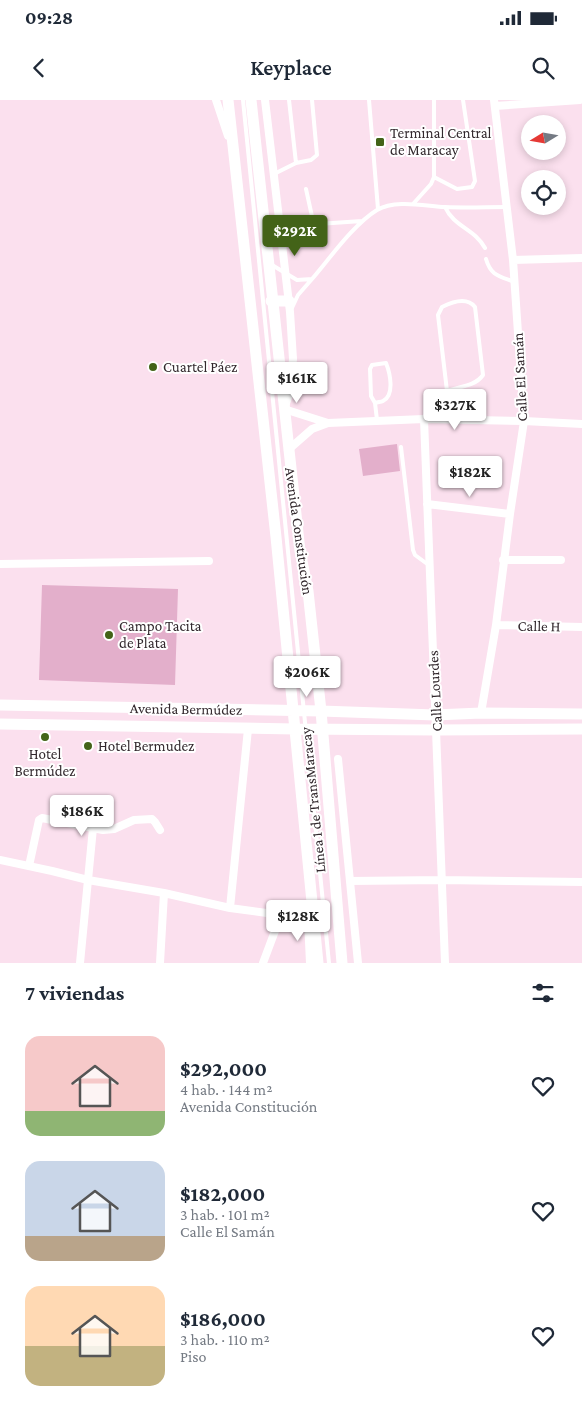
<!DOCTYPE html>
<html lang="es">
<meta charset="utf-8">
<style>
:root{--surface:#fff;--page:#f2f2f3;--text:#1f2937;--muted:#747a83;--accent:#436318}
body{margin:0;font-family:"Crimson Pro",serif;background:var(--page);color:var(--text);height:100vh;display:flex;flex-direction:column;font-size:19px;white-space:nowrap}
*{box-sizing:border-box;margin:0}
p{font-size:16px;color:var(--muted)}
.icon{flex:none;width:28px;height:28px;fill:none;stroke:currentColor;stroke-width:2;stroke-linecap:round;stroke-linejoin:round}
.map{position:relative;height:863px;overflow:hidden}
.drawer{display:flex;flex-direction:column;background:var(--surface);flex:1}
.drawer>*{flex:none}
.needle{width:32px;rotate:259deg}
.fabs{position:absolute;left:521px;top:15px;display:grid;gap:10px}
.fabs a{display:grid;place-items:center;width:45px;height:45px;border-radius:50%;background:var(--surface);box-shadow:0 2px 8px #0003;font-size:25px}
.price{position:absolute;translate:-50% -42px;padding:0 11px;border-radius:5px;background:#fff;color:#222;font-size:16px;line-height:32px;filter:drop-shadow(0 1px 2px #0008)}
.price::after{content:'';position:absolute;left:50%;top:30px;width:15px;height:11px;margin-left:-8px;background:inherit;clip-path:polygon(0 0,100% 0,50% 100%)}
.price.selected{background:var(--accent);color:#fff}
ul{padding:0;list-style:none}
li{display:flex;align-items:center;gap:15px;height:125px;padding:0 25px}
li span{display:grid;place-items:center;flex:none;width:140px;height:100px;border-radius:15px;color:#555}
li>.icon{margin-inline-start:auto}
span .icon{width:60px;height:60px;fill:#fffc;stroke-width:1}
li b{font-size:21px}
h2{display:flex;justify-content:space-between;align-items:center;height:60px;padding:0 25px;font-size:21px}
.status{display:flex;justify-content:space-between;align-items:center;height:35px;padding:0 25px;background:var(--surface);direction:ltr}
.status svg{height:14px;fill:currentColor}
header{display:flex;justify-content:space-between;align-items:center;height:65px;padding:0 25px;background:var(--surface);font-size:22px;font-weight:600}
.map>svg:first-child{display:block}
.green{fill:#e3afcb}
.lines{fill:none;stroke-linecap:round;stroke-linejoin:round}
.lane{stroke:#fff;stroke-width:4}
.street{stroke:#fff;stroke-width:8}
.secondary{stroke:#fff;stroke-width:11}
.poi-dot{fill:#436318;stroke:#fff;stroke-width:2}
.labels{text-anchor:middle;stroke-width:4;stroke-linejoin:round;paint-order:stroke}
.poi-label{font-size:15px;fill:#32282d;stroke:#fff;text-anchor:start}
.street-label{font-size:15px;fill:#32282d;stroke:#fff}
</style>
<div class="status"><b>09:28</b><svg viewBox="0 0 49 12"><path d="M0 12V9h3v3zM5 12V6h3v6zM10 12V3h3v9zM15 12V0h3v12zM26 1h20v11H26zM47 4h2v5h-2z"/></svg></div>
<header><svg class="icon" aria-label="back" viewBox="0 0 24 24"><path d="M15 5l-7 7 7 7"/></svg>Keyplace<svg class="icon" aria-label="search" viewBox="0 0 24 24"><circle cx="10" cy="10" r="6"/><path d="M15 15l6 6"/></svg></header>
<div class="map">
<svg width="582" height="863" viewBox="0 0 582 863">
<rect width="100%" height="100%" fill="#fbe0ee"/>
<path class="green" d="M397,344L400,371L363,376L359,349Z
M42,485L178,489L175,585L39,580Z"/>
<g class="lines">
<path class="lane" d="M243,0L329,863
M289,0L296,63
M369,0L378,109
M275,75L276,73L296,63L311,60L317,55L312,0
M434,77L457,89L472,87L475,81L463,0
M306,89L313,121L318,124L362,121
M413,104L431,84L434,77V0
M445,107C454,127 475,129 485,148
M486,159C491,176 499,176 515,182
M272,165L297,180L312,179C330,158 354,124 377,110C395,99 425,106 445,107C466,108 486,107 506,107
M291,210L298,195L312,179
M375,303C378,302 381,302 383,301C395,295 390,273 386,263L372,265L370,269L371,296L375,303L377,320
M424,318C427,313 429,304 433,300C445,285 472,291 483,275L475,207C467,197 452,202 442,207L438,215L447,291
M401,347L413,450L415,455L430,466"/>
<path class="street" d="M216,0L228,36
M265,0L290,212L293,259L290,292L284,309L328,323
M495,6L580,0
M513,160L582,158
M424,319L445,863
M288,350L312,329L328,323L424,319L524,321L582,324
M427,404L510,414
M503,460H561
M0,464L209,461
M496,525L582,527
M481,613L496,525L510,414L524,321L513,160L494,0
M338,659L358,863
M0,760L52,771L88,780L164,793L230,808L281,815L308,820L310,863
M29,766L39,720L42,718L103,730L114,729L134,720L152,719L155,722L160,730
M350,781L442,780L582,782
M230,808L248,629
M80,863L93,728
M160,863L164,793
M263,863L281,815"/>
<path class="secondary" d="M228,0L276,437L318,863
M251,0L300,451L308,491L321,611L342,863
M271,201H289
M0,605L321,611L435,615L481,613L582,614
M0,624L295,629L437,630L582,629"/>
</g>
<g class="poi-dot">
<rect x="375" y="37" width="10" height="10" rx="2.5"/>
<circle cx="153" cy="267" r="5"/>
<circle cx="109" cy="535" r="5"/>
<circle cx="45" cy="637" r="5"/>
<circle cx="88" cy="646" r="5"/>
</g>
<g class="labels">
<g class="poi-label">
<text x="390" y="38">Terminal Central<tspan x="390" dy="17">de Maracay</tspan></text>
<text x="163" y="272">Cuartel Páez</text>
<text x="119" y="531">Campo Tacita<tspan x="119" dy="17">de Plata</tspan></text>
<text x="98" y="651">Hotel Bermudez</text>
<text x="45" y="659" text-anchor="middle">Hotel<tspan x="45" dy="17">Bermúdez</tspan></text>
</g>
<g class="street-label">
<text transform="translate(520 277) rotate(-93)" y="5">Calle El Samán</text>
<text transform="translate(299 431) rotate(82)" y="5">Avenida Constitución</text>
<text transform="translate(539 526) rotate(1)" y="5">Calle H</text>
<text transform="translate(435 591) rotate(-93)" y="5">Calle Lourdes</text>
<text transform="translate(186 609) rotate(1)" y="5">Avenida Bermúdez</text>
<text transform="translate(313 700) rotate(-96)" y="5">Línea 1 de TransMaracay</text>
</g>
</g>
</svg>
<div class="fabs">
<a><svg class="needle" viewBox="-14 -14 28 28"><path d="M0-13l5 13h-10z" fill="#e53935"/><path d="M0 13l5-13h-10z" fill="#747a83"/></svg></a>
<a><svg class="icon" aria-label="locate" viewBox="0 0 24 24"><circle cx="12" cy="12" r="6"/><path d="M12 2v4M12 18v4M2 12h4M18 12h4"/></svg></a>
</div>
<b class="price selected" style="left:295px;top:157px">$292K</b>
<b class="price" style="left:297px;top:304px">$161K</b>
<b class="price" style="left:455px;top:331px">$327K</b>
<b class="price" style="left:470px;top:398px">$182K</b>
<b class="price" style="left:307px;top:598px">$206K</b>
<b class="price" style="left:82px;top:737px">$186K</b>
<b class="price" style="left:298px;top:842px">$128K</b>
</div>
<section class="drawer">
<h2>7 viviendas<svg class="icon" aria-label="filters" viewBox="0 0 24 24"><path d="M4 7h16M4 17h16"/><circle cx="9" cy="7" r="2"/><circle cx="15" cy="17" r="2"/></svg></h2>
<ul>
<li><span style="background:linear-gradient(#f6c9c9 75%,#8fb573 0)"><svg class="icon" aria-label="home" viewBox="0 0 24 24"><path d="M3 11l9-7 9 7M6 9v11h12V9"/></svg></span><div><b>$292,000</b><p>4 hab. · 144 m²</p><p>Avenida Constitución</p></div><svg class="icon" aria-label="heart" viewBox="0 0 24 24"><path d="M12 20l-8-8c-3-5 5-10 8-4 3-6 11-1 8 4z"/></svg></li>
<li><span style="background:linear-gradient(#c9d6e8 75%,#b9a48a 0)"><svg class="icon" aria-label="home" viewBox="0 0 24 24"><path d="M3 11l9-7 9 7M6 9v11h12V9"/></svg></span><div><b>$182,000</b><p>3 hab. · 101 m²</p><p>Calle El Samán</p></div><svg class="icon" aria-label="heart" viewBox="0 0 24 24"><path d="M12 20l-8-8c-3-5 5-10 8-4 3-6 11-1 8 4z"/></svg></li>
<li><span style="background:linear-gradient(#ffd9b3 60%,#c2b280 0)"><svg class="icon" aria-label="home" viewBox="0 0 24 24"><path d="M3 11l9-7 9 7M6 9v11h12V9"/></svg></span><div><b>$186,000</b><p>3 hab. · 110 m²</p><p>Piso</p></div><svg class="icon" aria-label="heart" viewBox="0 0 24 24"><path d="M12 20l-8-8c-3-5 5-10 8-4 3-6 11-1 8 4z"/></svg></li>
</ul>
</section>
